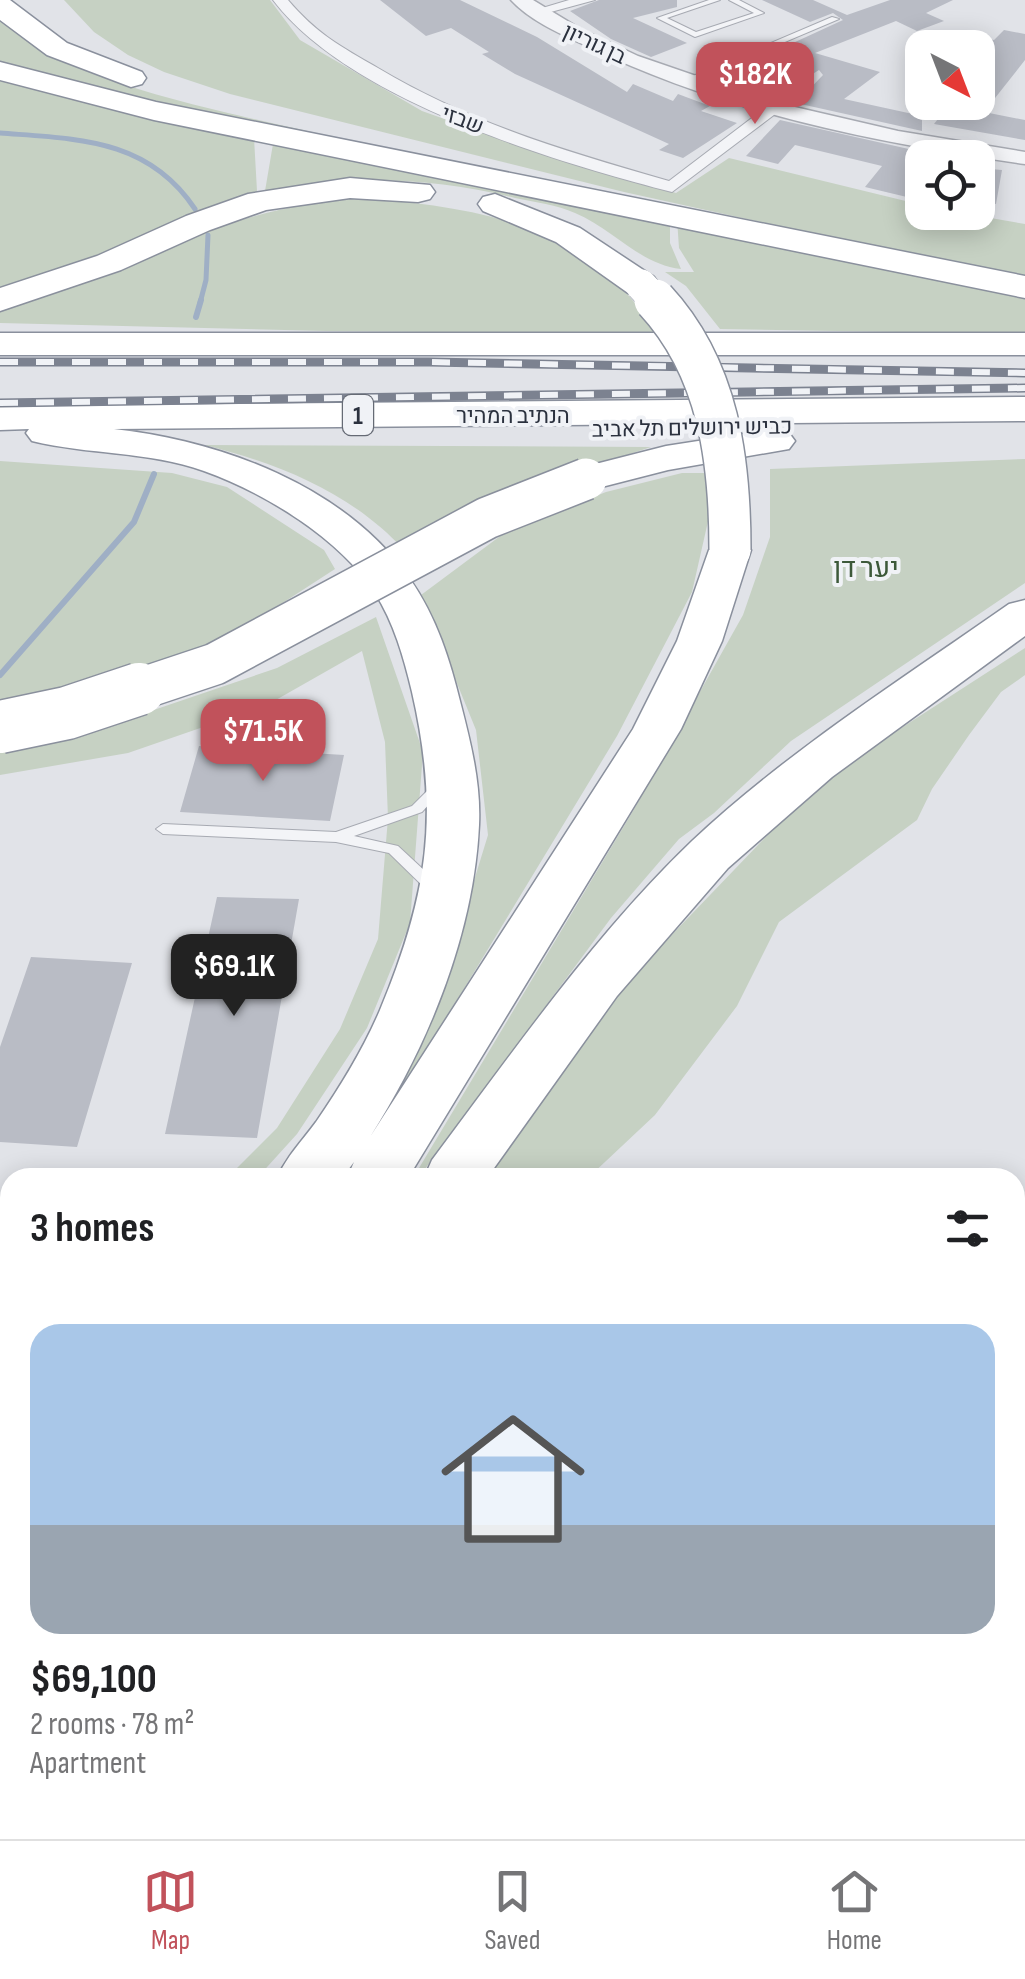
<!DOCTYPE html>
<meta charset="utf-8">
<style>
:root{--surface:#fff;--page:#f2f2f2;--text:#202124;--muted:#757577;--line:#e0e0e0;--accent:#c1525b}
body{margin:0;font-family:"Sofia Sans Condensed",Heebo,sans-serif;background:var(--page);color:var(--text);height:100vh;display:flex;flex-direction:column;font-size:38px;white-space:nowrap}
*{box-sizing:border-box;margin:0}
p{font-size:32px;color:var(--muted)}
.icon{flex:none;width:55px;height:55px;fill:none;stroke:currentColor;stroke-width:2;stroke-linecap:round;stroke-linejoin:round}
.map{position:relative;flex:1;overflow:hidden}
.panel{position:absolute;left:0px;top:1168px;width:1025px;height:672px;display:flex;flex-direction:column;background:var(--surface);border-radius:30px 30px 0 0;box-shadow:0 5px 25px #0003}
.panel>*{flex:none}
.needle{width:65px;rotate:138deg}
.tools{position:absolute;left:905px;top:30px;display:grid;gap:20px}
.tools a{display:grid;place-items:center;width:90px;height:90px;border-radius:20px;background:var(--surface);box-shadow:0 5px 25px #0003;font-size:50px}
.price{position:absolute;translate:-50% -85px;padding:0 22px;border-radius:20px;background:var(--accent);color:#fff;font-size:32px;line-height:65px;filter:drop-shadow(0 2px 5px #0008)}
.price::after{content:'';position:absolute;left:50%;top:60px;width:30px;height:22px;margin-left:-15px;background:inherit;clip-path:polygon(0 0,100% 0,50% 100%)}
.price.on{background:#222;color:#fff}
ul{padding:0;list-style:none}
li{display:grid;align-content:center;gap:20px;height:530px;padding:0 30px}
li+li{border-top:2px solid var(--line)}
li span{display:grid;place-items:center;height:310px;border-radius:30px;color:#555}
li>.icon{margin-inline-start:auto}
span .icon{width:180px;height:180px;fill:#fffc;stroke-width:1}
li b{font-size:42px}
h2{display:flex;justify-content:space-between;align-items:center;height:120px;padding:0 30px;font-size:42px}
.tab-bar{display:flex;justify-content:space-around;align-items:center;height:140px;border-top:2px solid var(--line);background:var(--surface);font-size:28px;color:var(--muted)}
.tab-bar a{display:grid;justify-items:center;gap:5px}
.tab-bar .on{color:var(--accent)}
.map>svg:first-child{display:block}
.green{fill:#c6d1c3}
.lines{fill:none;stroke-linecap:round;stroke-linejoin:round}
.stream-far1{stroke:#9fafc5;stroke-width:5}
.stream{stroke:#9fafc5;stroke-width:6}
.building{fill:#b9bcc5}
.service-casing{stroke:#a7aab2;stroke-width:2}
.minor-casing{stroke:#a7aab2;stroke-width:2}
.tertiary-casing{stroke:#a7aab2;stroke-width:3}
.motorway-casing{stroke:#8a909d;stroke-width:3}
.service{fill:#f3f4f7;fill-rule:evenodd}
.minor{fill:#f3f4f7;fill-rule:evenodd}
.tertiary{fill:#f3f4f7;fill-rule:evenodd}
.motorway{fill:#fff;fill-rule:evenodd}
.rail-casing{stroke:#7c8290;stroke-width:9}
.rail{stroke:#f0f2f6;stroke-width:6;stroke-dasharray:18;stroke-linecap:butt}
.motorway-bridge-far2-casing{stroke:#8a909d;stroke-width:32;stroke-linecap:butt}
.motorway-bridge-far1-casing{stroke:#8a909d;stroke-width:44;stroke-linecap:butt}
.motorway-bridge-casing{stroke:#8a909d;stroke-width:55;stroke-linecap:butt}
.motorway-bridge-far2{stroke:#fff;stroke-width:31}
.motorway-bridge-far1{stroke:#fff;stroke-width:41}
.motorway-bridge{stroke:#fff;stroke-width:52}
.labels{text-anchor:middle;stroke-width:8;stroke-linejoin:round;paint-order:stroke}
.far-street-label{font-size:22px;fill:#2b313e;stroke:#f0f2f6}
.shield{fill:#f0f2f6;stroke:#666b75;stroke-width:2.5}
.shield-label{font-size:25px;font-weight:bold;fill:#2b313e}
.park-label{font-size:28px;fill:#3d593a;stroke:#f0f2f6}
</style>
<div class="map">
<svg width="1025" height="1839" viewBox="0 0 1025 1839">
<rect width="100%" height="100%" fill="#e1e3e8"/>
<path class="green" d="M64,0H270L300,40L422,111L537,152L676,193L729,158L922,205V212L962,213L1025,224V280L624,192L230,94L164,72L128,55L94,32Z
M0,19C64,86 250,116 341,139L119,98L0,63Z
M0,81L254,138L257,191L262,196L0,293Z
M273,144L670,223V243L681,269C639,264 615,230 575,213C557,205 535,202 515,198C427,176 354,176 265,191Z
M355,197C442,205 532,213 603,271C625,288 642,312 660,334L326,331L0,323V309C66,293 125,259 189,236C243,218 298,203 355,197Z
M677,219L1025,294V334L720,329L686,286L665,272H694L679,248Z
M204,445L651,447L603,463L404,550C352,493 278,463 204,445Z
M1025,459V583L791,741L714,813L679,839L611,918L419,1177L413,1178L633,811L743,615L770,537V469Z
M0,461L172,473L227,487L324,550L335,569L213,648L0,708Z
M682,473H704L711,479L709,517L692,592L617,736L350,1177L331,1178L439,995L488,835L476,730L421,595L507,531L606,492Z
M376,617L423,752L410,923L367,1028L297,1134L258,1177H228L277,1128L340,1029L378,939L388,818L385,742L362,651L267,705L128,753L0,775V752L86,733L277,668Z
M1025,648V675L1001,692L969,735L932,789L917,820L779,922L737,1006L655,1115L589,1177L485,1178L591,1019L803,798L878,743Z
M10,1401V1762L0,1781V1402Z
M71,1830H289L287,1839H66Z"/>
<g class="lines">
<path class="stream-far1" d="M0,133C77,139 148,138 195,209
M200,303L206,280L208,235"/>
<path class="stream" d="M196,317L201,300
M0,675L134,522L154,474"/>
</g>
<path class="building" d="M380,0H460L537,37L627,92L633,84L673,101L678,94L710,106L701,111L737,123L683,158L659,150L669,144L515,74L482,54L489,52L451,28L426,36Z
M599,0H677V7L633,18L687,43L651,57L611,39L570,11Z
M762,0H813L847,15L890,0H953L926,13L944,21L917,31L896,21L815,53L880,72L844,99L922,116V131L796,103L823,75L819,70L784,92L730,72L843,20L833,13L810,22Z
M1004,30L1025,34V60L984,112L1025,120V140L934,124L951,102H978V37L994,40Z
M780,120L922,152V183L911,198L865,187L882,166L795,145L778,164L746,156Z
M978,168L1002,170L996,204L978,201Z
M199,746L344,755L330,821L180,812Z
M217,897L299,899L257,1138L165,1134Z
M31,957L132,963L77,1147L0,1142V1047Z"/>
<g class="lines">
<g class="service-casing">
<path id="service" d="M709,0H720L667,18L696,32L754,13L729,0H739L764,13L695,37L657,18Z
M832,17L839,19L700,78L693,76Z
M437,784L443,789L422,812L354,836L398,846L439,884L441,888L439,892H429L389,853L336,842L163,834L156,829L163,824L336,832L412,806L432,786Z"/>
</g>
<g class="minor-casing">
<path id="minor" d="M273,0H288C317,34 340,46 378,68C472,124 565,151 669,181L777,99L791,102L672,192C552,161 349,100 273,0Z
M569,0H595L536,16L529,12Z"/>
</g>
<g class="tertiary-casing">
<path id="tertiary" d="M511,0H533L579,28L638,56L769,101L898,131L1025,152V164C876,143 726,113 589,47C563,35 530,21 511,0Z"/>
</g>
<g class="motorway-casing">
<path id="motorway" d="M0,0H10L67,43L142,72L146,78L142,84L131,87L47,55L0,20Z
M0,62L156,102L1025,276V298L154,120L0,80Z
M350,178L430,185L435,192L430,199L418,202L350,198L266,210L210,230L121,270L0,311V288L97,256L186,216L248,194Z
M495,194L580,228L654,277L659,285L654,293L641,296L628,293L556,242L483,211L478,204L483,197Z
M0,333H1025V355H0Z
M1025,397V421L114,429C222,441 345,486 410,579C437,618 450,660 461,705C471,744 481,784 479,825C474,934 428,1046 370,1137L633,729L677,641L709,550L715,541L730,537L745,541L751,550L722,641L681,729L408,1178H347L354,1162L342,1178H277C287,1156 302,1141 316,1122C340,1087 363,1050 380,1010C428,895 440,814 412,692C404,658 394,623 375,593C339,538 265,493 204,471C148,451 89,455 32,441L26,433L29,429L0,430V406Z
M775,429L789,433L795,441L789,449L668,470L586,491L572,488L566,479L572,470L666,446Z
M1025,600V636L832,777L728,868L617,996L487,1178H424L432,1160C514,1051 593,936 692,841C788,751 902,679 1009,604Z
M10,1336V1397L0,1400V1340Z
M10,1761V1830H74L71,1839H0V1765Z"/>
</g>
<use href="#service" class="service"/>
<use href="#minor" class="minor"/>
<use href="#tertiary" class="tertiary"/>
<use href="#motorway" class="motorway"/>
<g class="rail-casing">
<path id="rail" d="M0,362H429L1025,373
M0,403L1025,388"/>
</g>
<use href="#rail" class="rail"/>
<g class="motorway-bridge-far2-casing">
<path id="motorway-bridge-far2" d="M641,285L658,303"/>
</g>
<g class="motorway-bridge-far1-casing">
<path id="motorway-bridge-far1" d="M655,300C719,369 730,461 730,550
M131,692L215,664L487,518L586,479"/>
</g>
<g class="motorway-bridge-casing">
<path id="motorway-bridge" d="M0,727L67,713L139,689"/>
</g>
<use href="#motorway-bridge-far2" class="motorway-bridge-far2"/>
<use href="#motorway-bridge-far1" class="motorway-bridge-far1"/>
<use href="#motorway-bridge" class="motorway-bridge"/>
</g>
<g class="labels">
<g class="far-street-label">
<text transform="translate(595 43) rotate(25)" y="8">בן גוריון</text>
<text transform="translate(463 119) rotate(21)" y="8">שבזי</text>
<text x="513" y="423">הנתיב המהיר</text>
<text transform="translate(692 427) rotate(-1)" y="8">כביש ירושלים תל אביב</text>
</g>
<rect class="shield" x="343" y="395" width="30" height="40" rx="8"/>
<g class="shield-label">
<text x="358" y="424">1</text>
</g>
<g class="park-label">
<text x="866" y="577">יער דן</text>
</g>
</g>
</svg>
<div class="tools">
<a><svg class="needle" viewBox="-14 -14 28 28"><path d="M0-13l5 13h-10z" fill="#e53935"/><path d="M0 13l5-13h-10z" fill="#757577"/></svg></a>
<a><svg class="icon" aria-label="locate" viewBox="0 0 24 24"><circle cx="12" cy="12" r="6"/><path d="M12 2v4M12 18v4M2 12h4M18 12h4"/></svg></a>
</div>
<b class="price" style="left:755px;top:127px">$182K</b>
<b class="price" style="left:263px;top:784px">$71.5K</b>
<b class="price on" style="left:234px;top:1019px">$69.1K</b>
<section class="panel">
<h2>3 homes<svg class="icon" aria-label="filters" viewBox="0 0 24 24"><path d="M4 7h16M4 17h16"/><circle cx="9" cy="7" r="2"/><circle cx="15" cy="17" r="2"/></svg></h2>
<ul>
<li><span style="background:linear-gradient(#a9c7e8 65%,#9aa5b1 0)"><svg class="icon" aria-label="home" viewBox="0 0 24 24"><path d="M3 11l9-7 9 7M6 9v11h12V9"/></svg></span><div><b>$69,100</b><p>2 rooms · 78 m²</p><p>Apartment</p></div></li>
</ul>
</section>
</div>
<nav class="tab-bar">
<a class="on"><svg class="icon" aria-label="map" viewBox="0 0 24 24"><path d="M3 6l6-2 6 2 6-2v14l-6 2-6-2-6 2zM9 4v14M15 6v14"/></svg>Map</a>
<a><svg class="icon" aria-label="saved" viewBox="0 0 24 24"><path d="M7 4h10v16l-5-4-5 4z"/></svg>Saved</a>
<a><svg class="icon" aria-label="home" viewBox="0 0 24 24"><path d="M3 11l9-7 9 7M6 9v11h12V9"/></svg>Home</a>
</nav>
